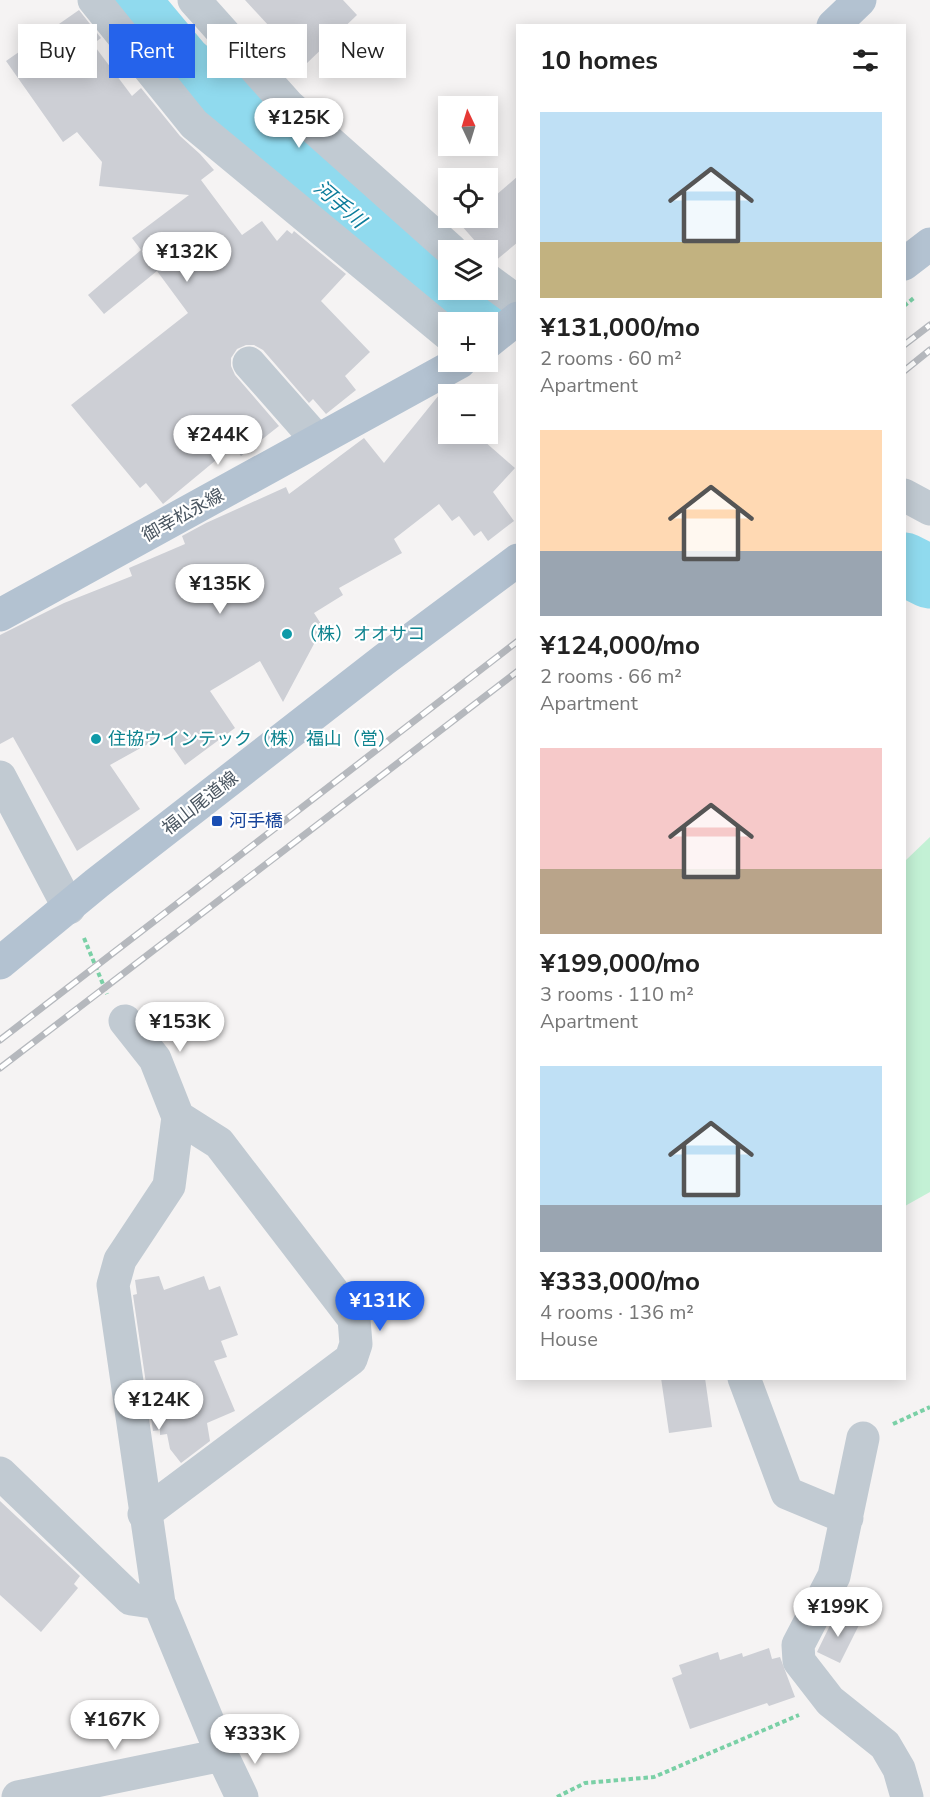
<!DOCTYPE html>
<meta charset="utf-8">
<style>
:root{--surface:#fff;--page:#f6f6f6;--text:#222;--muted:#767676;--accent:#2563eb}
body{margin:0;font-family:"Nunito Sans","Noto Sans JP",sans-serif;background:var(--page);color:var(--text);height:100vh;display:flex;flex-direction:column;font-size:22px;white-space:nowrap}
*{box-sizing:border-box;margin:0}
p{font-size:20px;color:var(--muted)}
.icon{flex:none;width:33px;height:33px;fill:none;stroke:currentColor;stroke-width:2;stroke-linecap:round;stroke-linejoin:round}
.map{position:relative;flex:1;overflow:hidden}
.side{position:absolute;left:516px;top:24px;width:390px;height:1356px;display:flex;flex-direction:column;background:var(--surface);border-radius:0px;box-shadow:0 3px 15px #0003}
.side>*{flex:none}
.hud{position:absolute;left:18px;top:24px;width:408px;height:54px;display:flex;gap:12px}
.needle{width:39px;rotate:356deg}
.controls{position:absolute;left:438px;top:96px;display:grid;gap:12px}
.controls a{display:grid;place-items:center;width:60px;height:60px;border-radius:0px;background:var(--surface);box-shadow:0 3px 15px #0003;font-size:30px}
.price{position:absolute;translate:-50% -51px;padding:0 14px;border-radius:21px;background:#fff;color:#222;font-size:20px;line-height:39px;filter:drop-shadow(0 2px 3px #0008)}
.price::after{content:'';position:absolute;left:50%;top:36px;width:18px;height:14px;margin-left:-9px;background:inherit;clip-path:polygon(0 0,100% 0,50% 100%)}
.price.selected{background:var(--accent);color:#fff}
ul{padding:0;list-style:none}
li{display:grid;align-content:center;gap:12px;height:318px;padding:0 24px}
li span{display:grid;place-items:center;height:186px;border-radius:0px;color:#555}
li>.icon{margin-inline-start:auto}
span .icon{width:108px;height:108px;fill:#fffc;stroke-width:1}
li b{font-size:26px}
h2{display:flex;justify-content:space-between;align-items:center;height:72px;padding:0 24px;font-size:26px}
.tag{padding:0 21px;border-radius:0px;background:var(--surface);box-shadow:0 3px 15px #0003;font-size:21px;line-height:54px}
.tag.selected{background:var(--accent);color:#fff}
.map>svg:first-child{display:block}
.green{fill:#c3f1d5}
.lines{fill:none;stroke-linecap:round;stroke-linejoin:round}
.river{stroke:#90daee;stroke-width:63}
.building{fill:#cdcfd5}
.path{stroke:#7ad0a6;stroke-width:4;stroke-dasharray:4.5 3;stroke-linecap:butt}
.minor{stroke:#c1cad2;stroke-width:33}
.major{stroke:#b3c2d1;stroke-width:33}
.rail-casing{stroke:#b5b8bd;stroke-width:7}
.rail{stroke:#fff;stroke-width:4.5;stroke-dasharray:14;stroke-linecap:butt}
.culture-dot{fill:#0f9aa8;stroke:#fff;stroke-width:2}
.transit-dot{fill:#1a4fb4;stroke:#fff;stroke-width:2}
.labels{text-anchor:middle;stroke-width:4.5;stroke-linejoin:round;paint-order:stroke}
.street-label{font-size:18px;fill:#4a5661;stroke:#fff}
.culture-label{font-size:18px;fill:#0d838f;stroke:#fff;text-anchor:start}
.transit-label{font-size:18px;fill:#164399;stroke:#fff;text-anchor:start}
.water-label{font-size:20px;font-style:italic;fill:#0c7c9b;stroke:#fff}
</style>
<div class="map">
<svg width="930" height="1797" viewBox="0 0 930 1797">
<rect width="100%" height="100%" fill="#f5f3f3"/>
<path class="green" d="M930,837V1192L905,1206V861Z"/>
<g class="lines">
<path class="river" d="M127,0L181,65L435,288L486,322
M904,564L930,577"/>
</g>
<path class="building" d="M245,0H343L357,15L305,65Z
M79,10L101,38L93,44L132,96L141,88L180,136L200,154L214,170L201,180L242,235L262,221L277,241L287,230L292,234L294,231L346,274L321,301L370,352L345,376L356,390L326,414L313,399L309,403L263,350L254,345H246L237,349L231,358V366L235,375L279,426L241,456L233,446L163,504L146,483L140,488L71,405L188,313L157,271L104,314L88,295L141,250L132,238L189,195L99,186L102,162L77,132L63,142L6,61Z
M518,176V242L494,262L488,255V250H483L461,225L470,218H488V202Z
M448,390V434H476L515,468L493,492L514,521L488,541L481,531L474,536L459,516L452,521L439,504L394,539L402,553L339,588L343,595L314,613L323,627L283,702L260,661L210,691L235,728L185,765L164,735L110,765L140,809L77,851L13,737L0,744V635L64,603L132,576L129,568L185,544L182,536L206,523L286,487L289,494L364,438L384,463L439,395Z
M159,1276L164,1290L204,1276L209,1290L220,1286L238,1335L221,1341L227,1357L214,1361L235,1411L207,1423L210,1441L181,1463L170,1449L167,1434L160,1435V1430L153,1431L133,1295L137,1294L135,1280Z
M661,1378H705L712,1427L669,1433Z
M0,1501L80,1576L74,1584L78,1588L41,1632L0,1595Z
M836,1613L859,1625L840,1663L817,1652Z
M769,1648L772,1659L780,1657L795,1697L769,1706L767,1703L690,1729L672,1678L682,1674L679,1665L718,1652L720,1660L742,1653L743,1657Z"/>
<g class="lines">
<path class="path" d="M904,306L915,297
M84,938L107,994
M893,1424L930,1407
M557,1797L585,1783L654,1777L799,1715"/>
<path class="minor" d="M94,0L194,124L448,334
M194,0L288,105L451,250
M488,280L518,302
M249,363L317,440
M904,495L930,509
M0,777L69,908
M125,1021L155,1059L178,1117L169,1186L120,1260L113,1285L159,1603L222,1755L242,1797
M744,1378L787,1493L847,1518
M863,1438L834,1576L798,1645L799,1661L830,1701L885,1745L899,1769L907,1797
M0,1473L131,1599L159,1603
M144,1514L351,1359L356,1344L354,1319L219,1143L178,1117
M18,1797L222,1755"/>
<path class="major" d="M833,26L860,0
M904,264L930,244
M488,342L518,318
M0,615L460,362
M0,963L97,883L385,659L518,560"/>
<g class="rail-casing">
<path id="rail" d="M904,345L930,325
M904,371L930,350
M0,1040L518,641
M0,1068L518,671"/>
</g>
<use href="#rail" class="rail"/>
</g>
<g class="culture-dot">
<circle cx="287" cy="634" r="6"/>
<circle cx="96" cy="739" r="6"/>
</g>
<rect class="transit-dot" x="211" y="815" width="12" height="12" rx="3"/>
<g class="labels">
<g class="street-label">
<text transform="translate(183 515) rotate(-29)" y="6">御幸松永線</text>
<text transform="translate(200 803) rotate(-38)" y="6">福山尾道線</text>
</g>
<g class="culture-label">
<text x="299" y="640">（株）オオサコ</text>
<text x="108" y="745">住協ウインテック（株）福山（営）</text>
</g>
<g class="transit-label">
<text x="229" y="827">河手橋</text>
</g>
<g class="water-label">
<text transform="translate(340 204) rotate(41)" y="7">河手川</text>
</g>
</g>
</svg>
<div class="controls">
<a><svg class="needle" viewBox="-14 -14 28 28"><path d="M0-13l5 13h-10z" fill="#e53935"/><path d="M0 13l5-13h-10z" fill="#767676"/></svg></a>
<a><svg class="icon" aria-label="locate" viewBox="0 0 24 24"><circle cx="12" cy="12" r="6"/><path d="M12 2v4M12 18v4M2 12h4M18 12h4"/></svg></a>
<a><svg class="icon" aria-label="layers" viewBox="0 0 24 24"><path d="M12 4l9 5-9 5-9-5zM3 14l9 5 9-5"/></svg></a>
<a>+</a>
<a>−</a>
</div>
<b class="price" style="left:299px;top:149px">¥125K</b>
<b class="price" style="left:187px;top:283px">¥132K</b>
<b class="price" style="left:218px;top:466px">¥244K</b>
<b class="price" style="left:220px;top:615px">¥135K</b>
<b class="price" style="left:180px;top:1053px">¥153K</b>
<b class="price selected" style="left:380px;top:1332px">¥131K</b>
<b class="price" style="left:159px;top:1431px">¥124K</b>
<b class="price" style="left:838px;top:1638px">¥199K</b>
<b class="price" style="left:115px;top:1751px">¥167K</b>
<b class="price" style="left:255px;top:1765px">¥333K</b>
<div class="hud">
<a class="tag">Buy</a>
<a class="tag selected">Rent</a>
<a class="tag">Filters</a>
<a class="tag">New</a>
</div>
<section class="side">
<h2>10 homes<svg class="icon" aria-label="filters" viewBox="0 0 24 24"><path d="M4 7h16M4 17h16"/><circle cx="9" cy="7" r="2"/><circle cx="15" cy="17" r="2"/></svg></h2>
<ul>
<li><span style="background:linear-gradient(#bfe0f5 70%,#c2b280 0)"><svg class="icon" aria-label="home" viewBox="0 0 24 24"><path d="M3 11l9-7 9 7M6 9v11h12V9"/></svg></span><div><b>¥131,000/mo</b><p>2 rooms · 60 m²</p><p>Apartment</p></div></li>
<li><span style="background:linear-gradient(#ffd9b3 65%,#9aa5b1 0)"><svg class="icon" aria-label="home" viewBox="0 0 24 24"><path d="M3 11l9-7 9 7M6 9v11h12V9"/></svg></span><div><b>¥124,000/mo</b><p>2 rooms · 66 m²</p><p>Apartment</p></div></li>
<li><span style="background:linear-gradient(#f6c9c9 65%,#b9a48a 0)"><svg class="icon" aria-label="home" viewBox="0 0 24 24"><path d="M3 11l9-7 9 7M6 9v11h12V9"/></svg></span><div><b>¥199,000/mo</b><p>3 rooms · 110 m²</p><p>Apartment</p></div></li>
<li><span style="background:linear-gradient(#bfe0f5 75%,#9aa5b1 0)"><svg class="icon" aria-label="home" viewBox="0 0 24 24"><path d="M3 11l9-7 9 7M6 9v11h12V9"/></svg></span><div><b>¥333,000/mo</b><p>4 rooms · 136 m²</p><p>House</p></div></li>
</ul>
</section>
</div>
